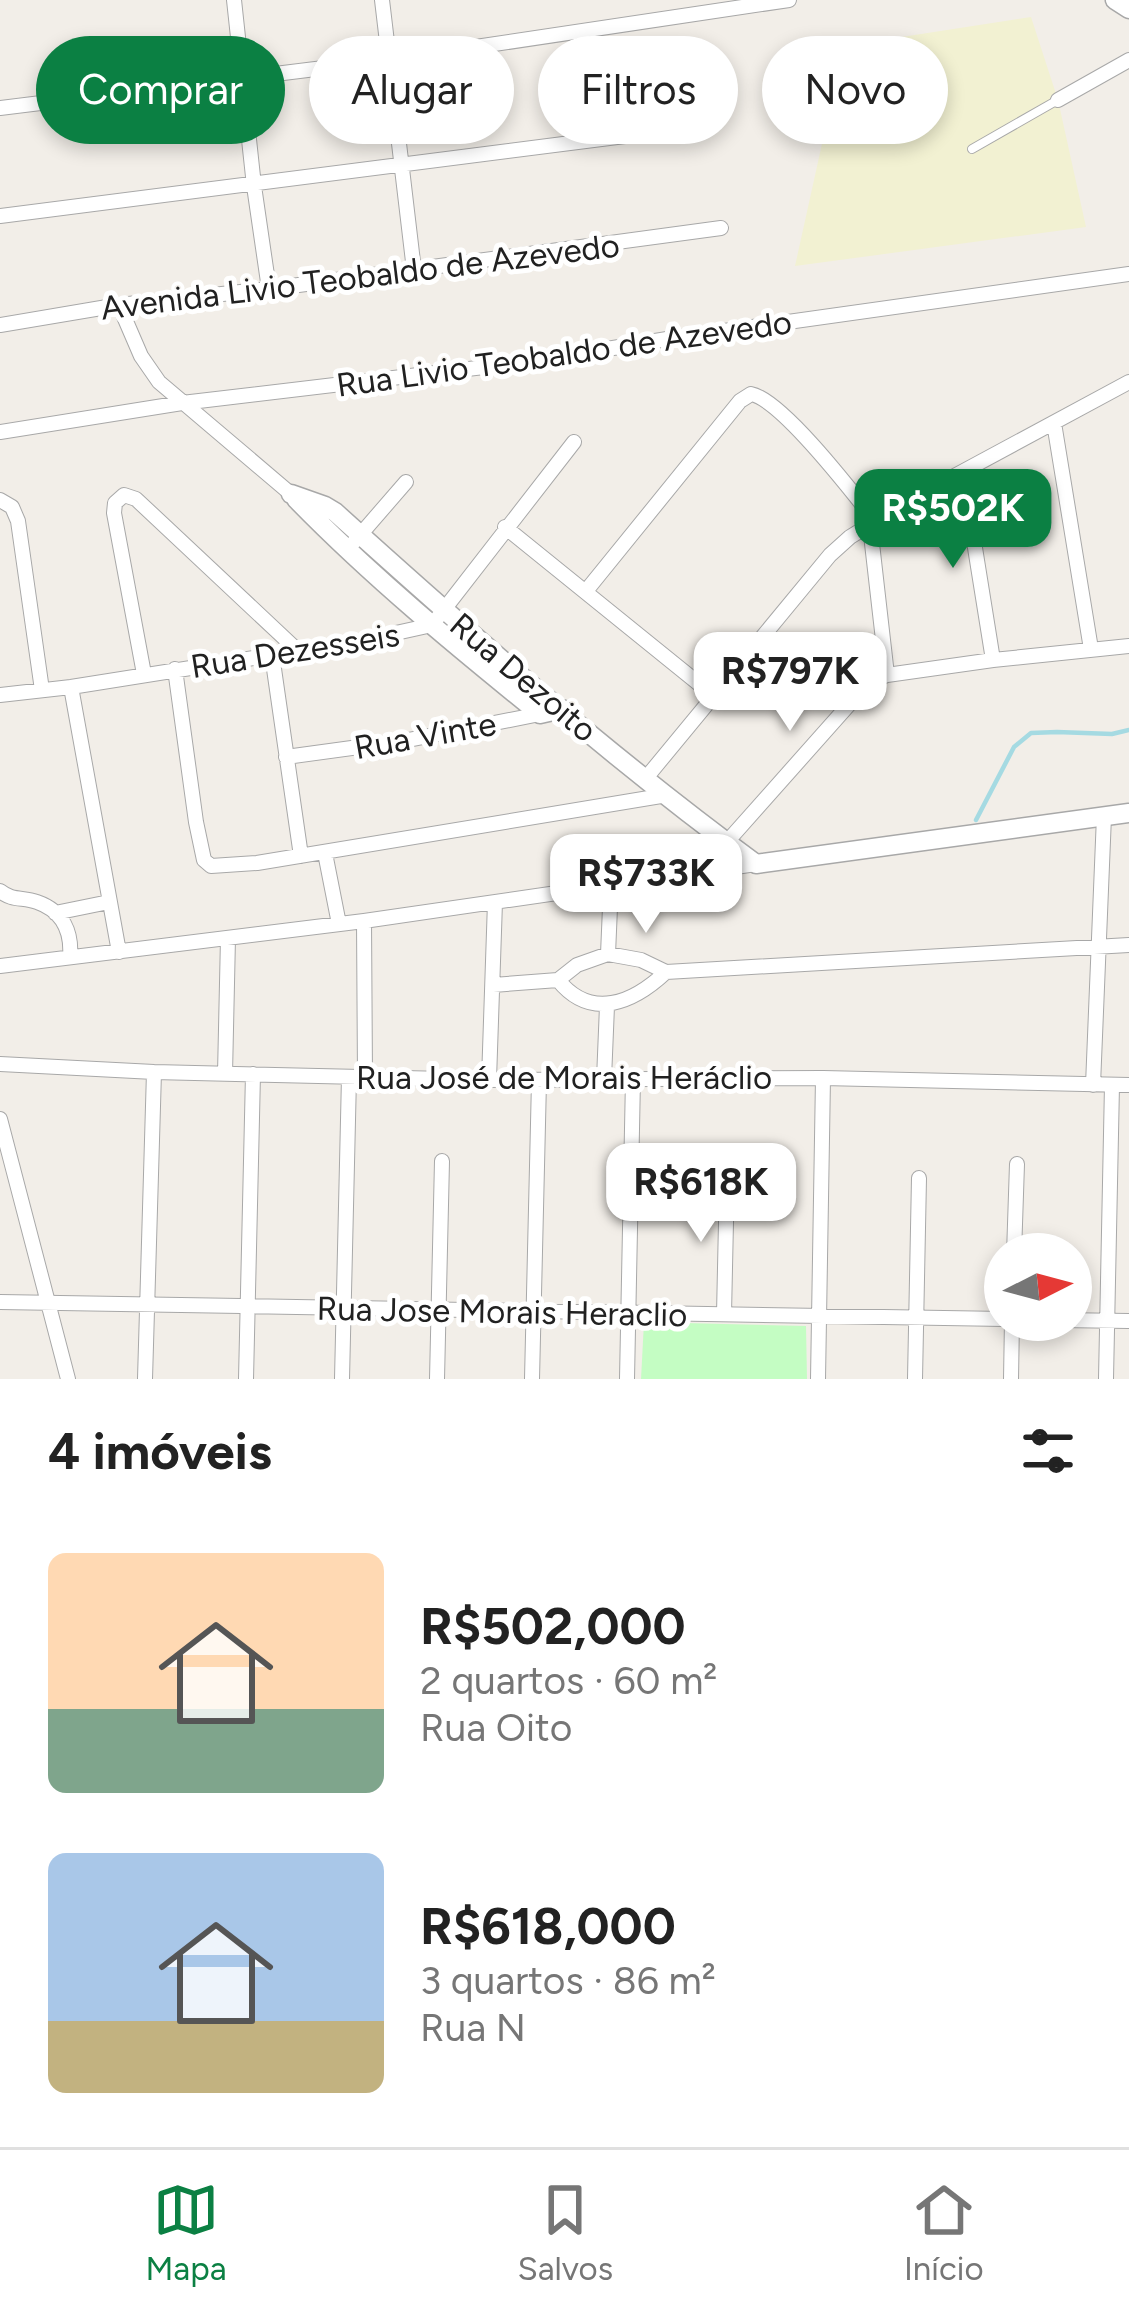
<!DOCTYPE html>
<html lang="pt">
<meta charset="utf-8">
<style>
:root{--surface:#fff;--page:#f6f6f6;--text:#222;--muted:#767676;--line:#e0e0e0;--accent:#0b8043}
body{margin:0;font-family:Figtree,sans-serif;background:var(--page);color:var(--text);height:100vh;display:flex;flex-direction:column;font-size:45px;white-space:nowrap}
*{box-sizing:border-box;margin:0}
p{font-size:39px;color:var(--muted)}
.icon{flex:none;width:66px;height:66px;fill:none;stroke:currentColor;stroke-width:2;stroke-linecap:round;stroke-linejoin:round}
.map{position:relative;height:1379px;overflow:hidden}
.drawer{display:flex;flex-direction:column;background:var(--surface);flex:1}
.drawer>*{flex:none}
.guide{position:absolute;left:36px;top:36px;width:1059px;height:108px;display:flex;gap:24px}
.needle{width:78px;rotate:84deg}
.buttons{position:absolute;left:984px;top:1233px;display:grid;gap:24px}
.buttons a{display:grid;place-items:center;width:108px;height:108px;border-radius:50%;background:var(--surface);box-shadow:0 6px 18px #0003;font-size:60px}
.price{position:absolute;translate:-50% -102px;padding:0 27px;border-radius:24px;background:#fff;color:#222;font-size:39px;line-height:78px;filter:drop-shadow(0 3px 6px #0008)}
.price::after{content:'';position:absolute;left:50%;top:72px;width:36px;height:27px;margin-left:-18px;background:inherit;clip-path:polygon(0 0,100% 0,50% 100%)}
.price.current{background:var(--accent);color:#fff}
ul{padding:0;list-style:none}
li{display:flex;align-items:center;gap:36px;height:300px;padding:0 48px}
li span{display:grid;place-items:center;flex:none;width:336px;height:240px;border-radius:18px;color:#555}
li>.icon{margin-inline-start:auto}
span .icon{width:144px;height:144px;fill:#fffc;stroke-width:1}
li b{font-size:51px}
h2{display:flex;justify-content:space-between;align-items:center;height:144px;padding:0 48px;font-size:51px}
.tag{padding:0 42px;border-radius:54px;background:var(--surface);box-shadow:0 6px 18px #0003;font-size:42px;line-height:108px}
.tag.current{background:var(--accent);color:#fff}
.tab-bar{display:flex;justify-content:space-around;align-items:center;height:168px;border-top:3px solid var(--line);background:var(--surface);font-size:33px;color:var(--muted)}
.tab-bar a{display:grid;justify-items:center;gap:6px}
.tab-bar .current{color:var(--accent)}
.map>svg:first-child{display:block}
.farmland{fill:#f2f1d2}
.park{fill:#c4fdc3}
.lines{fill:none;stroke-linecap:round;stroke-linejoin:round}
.stream{stroke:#a5dae2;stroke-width:4.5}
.service-casing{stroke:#a8a8a8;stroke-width:10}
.minor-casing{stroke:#a8a8a8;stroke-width:16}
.tertiary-casing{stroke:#a8a8a8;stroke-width:21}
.service{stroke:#fff;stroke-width:8}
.minor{stroke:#fff;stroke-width:14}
.tertiary{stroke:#fff;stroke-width:18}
.labels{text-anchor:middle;stroke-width:10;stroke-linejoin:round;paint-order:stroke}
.street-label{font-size:33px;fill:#212121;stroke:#fff}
</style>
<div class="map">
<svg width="1129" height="1379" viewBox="0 0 1129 1379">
<rect width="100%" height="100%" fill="#f2eee8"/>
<path class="farmland" d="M1031,17L1058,100L1086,227L795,266L831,103L824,49Z"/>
<path class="park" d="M644,1322L806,1326L807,1379H641Z"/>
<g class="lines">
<path class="stream" d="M976,820L1014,747L1031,733L1057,732L1112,734L1129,730"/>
<g class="service-casing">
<path id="service" d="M972,149L1056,101"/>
</g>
<g class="minor-casing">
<path id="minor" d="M234,0L254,186L269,289
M382,0L414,270
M1058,100L1129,60
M0,108L388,60L789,0
M0,216L680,129
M119,305L141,356L159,382L291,494
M0,325L119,305L269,289L721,228
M1054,423L1091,649
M0,432L182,403L535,361L667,339L1129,274
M963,473L993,660
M0,500L12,507L18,521L42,690
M870,526L887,675
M505,527L714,696
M354,542L406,482
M586,591L740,401L751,394C782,400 854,494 876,522
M272,655L301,856
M175,669L196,822L204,860L211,866L257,863L667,795
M144,674L114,513L115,503L124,495L136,499L297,650
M71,687L119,952
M0,695L71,687L355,642L432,625L574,442
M286,757L403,741L540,714
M646,778L830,555L850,537L910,500L1129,382
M726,843L869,682L887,675L993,660L1129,646
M325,853L339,924
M0,891C12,901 23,897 37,902C63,911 72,932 70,957
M55,913L109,902
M364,921L365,1077
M608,954L611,884
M0,966L364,921L756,864
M558,980C591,1021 633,1003 666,972
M493,985L558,980L577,965L608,954L641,960L666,972L1129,945
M0,1064L154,1072L489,1080L823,1078L1129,1085
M225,1074L228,938
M604,1079L607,1006
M489,1080L495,902
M1093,1085L1104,816
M0,1119L68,1379
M1014,1254L1017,1164
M0,1302L1005,1319
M724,1314L727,1176
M1059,1320L1129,1321
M145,1379L154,1072
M246,1379L253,1074
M342,1379L349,1077
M437,1379L442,1161
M532,1379L539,1081
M627,1379L633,1079
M818,1379L823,1078
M915,1379L919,1178
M1011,1379L1012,1320
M1106,1379L1112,1085"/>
</g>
<g class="tertiary-casing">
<path id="tertiary" d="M1115,0L1129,9
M291,494L325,506L335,512C470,634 609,756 756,864L1129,813
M296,499C372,577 456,646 540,714L562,709"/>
</g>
<use href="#service" class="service"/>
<use href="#minor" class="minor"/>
<use href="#tertiary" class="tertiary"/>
</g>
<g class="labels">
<g class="street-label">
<text transform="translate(360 276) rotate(-7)" y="12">Avenida Livio Teobaldo de Azevedo</text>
<text transform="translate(564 353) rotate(-8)" y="12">Rua Livio Teobaldo de Azevedo</text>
<text transform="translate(295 650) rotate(-9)" y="12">Rua Dezesseis</text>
<text transform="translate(524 677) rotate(40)" y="12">Rua Dezoito</text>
<text transform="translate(425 735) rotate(-10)" y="12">Rua Vinte</text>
<text x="564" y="1089">Rua José de Morais Heráclio</text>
<text transform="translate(502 1311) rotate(1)" y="12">Rua Jose Morais Heraclio</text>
</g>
</g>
</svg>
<div class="buttons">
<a><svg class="needle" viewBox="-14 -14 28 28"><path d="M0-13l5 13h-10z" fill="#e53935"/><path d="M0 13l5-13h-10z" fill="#767676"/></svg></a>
</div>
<b class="price current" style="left:953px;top:571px">R$502K</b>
<b class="price" style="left:790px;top:734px">R$797K</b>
<b class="price" style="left:646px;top:936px">R$733K</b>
<b class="price" style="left:701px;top:1245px">R$618K</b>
<div class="guide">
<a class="tag current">Comprar</a>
<a class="tag">Alugar</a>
<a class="tag">Filtros</a>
<a class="tag">Novo</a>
</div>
</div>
<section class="drawer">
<h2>4 imóveis<svg class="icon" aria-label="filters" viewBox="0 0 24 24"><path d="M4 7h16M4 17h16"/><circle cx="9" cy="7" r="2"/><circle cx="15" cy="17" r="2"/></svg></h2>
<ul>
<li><span style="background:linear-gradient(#ffd9b3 65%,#7fa58c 0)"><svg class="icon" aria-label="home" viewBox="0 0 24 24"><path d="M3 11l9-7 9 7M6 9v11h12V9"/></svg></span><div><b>R$502,000</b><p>2 quartos · 60 m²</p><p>Rua Oito</p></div></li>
<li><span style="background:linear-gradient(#a9c7e8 70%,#c2b280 0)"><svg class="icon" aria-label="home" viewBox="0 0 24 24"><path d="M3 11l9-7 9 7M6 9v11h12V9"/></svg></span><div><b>R$618,000</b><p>3 quartos · 86 m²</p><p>Rua N</p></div></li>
</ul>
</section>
<nav class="tab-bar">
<a class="current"><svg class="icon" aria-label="map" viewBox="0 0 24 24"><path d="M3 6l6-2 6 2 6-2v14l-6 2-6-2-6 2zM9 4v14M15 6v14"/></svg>Mapa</a>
<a><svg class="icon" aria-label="saved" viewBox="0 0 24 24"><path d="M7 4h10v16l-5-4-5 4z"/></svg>Salvos</a>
<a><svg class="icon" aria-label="home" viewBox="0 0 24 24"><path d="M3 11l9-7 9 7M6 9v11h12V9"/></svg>Início</a>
</nav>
